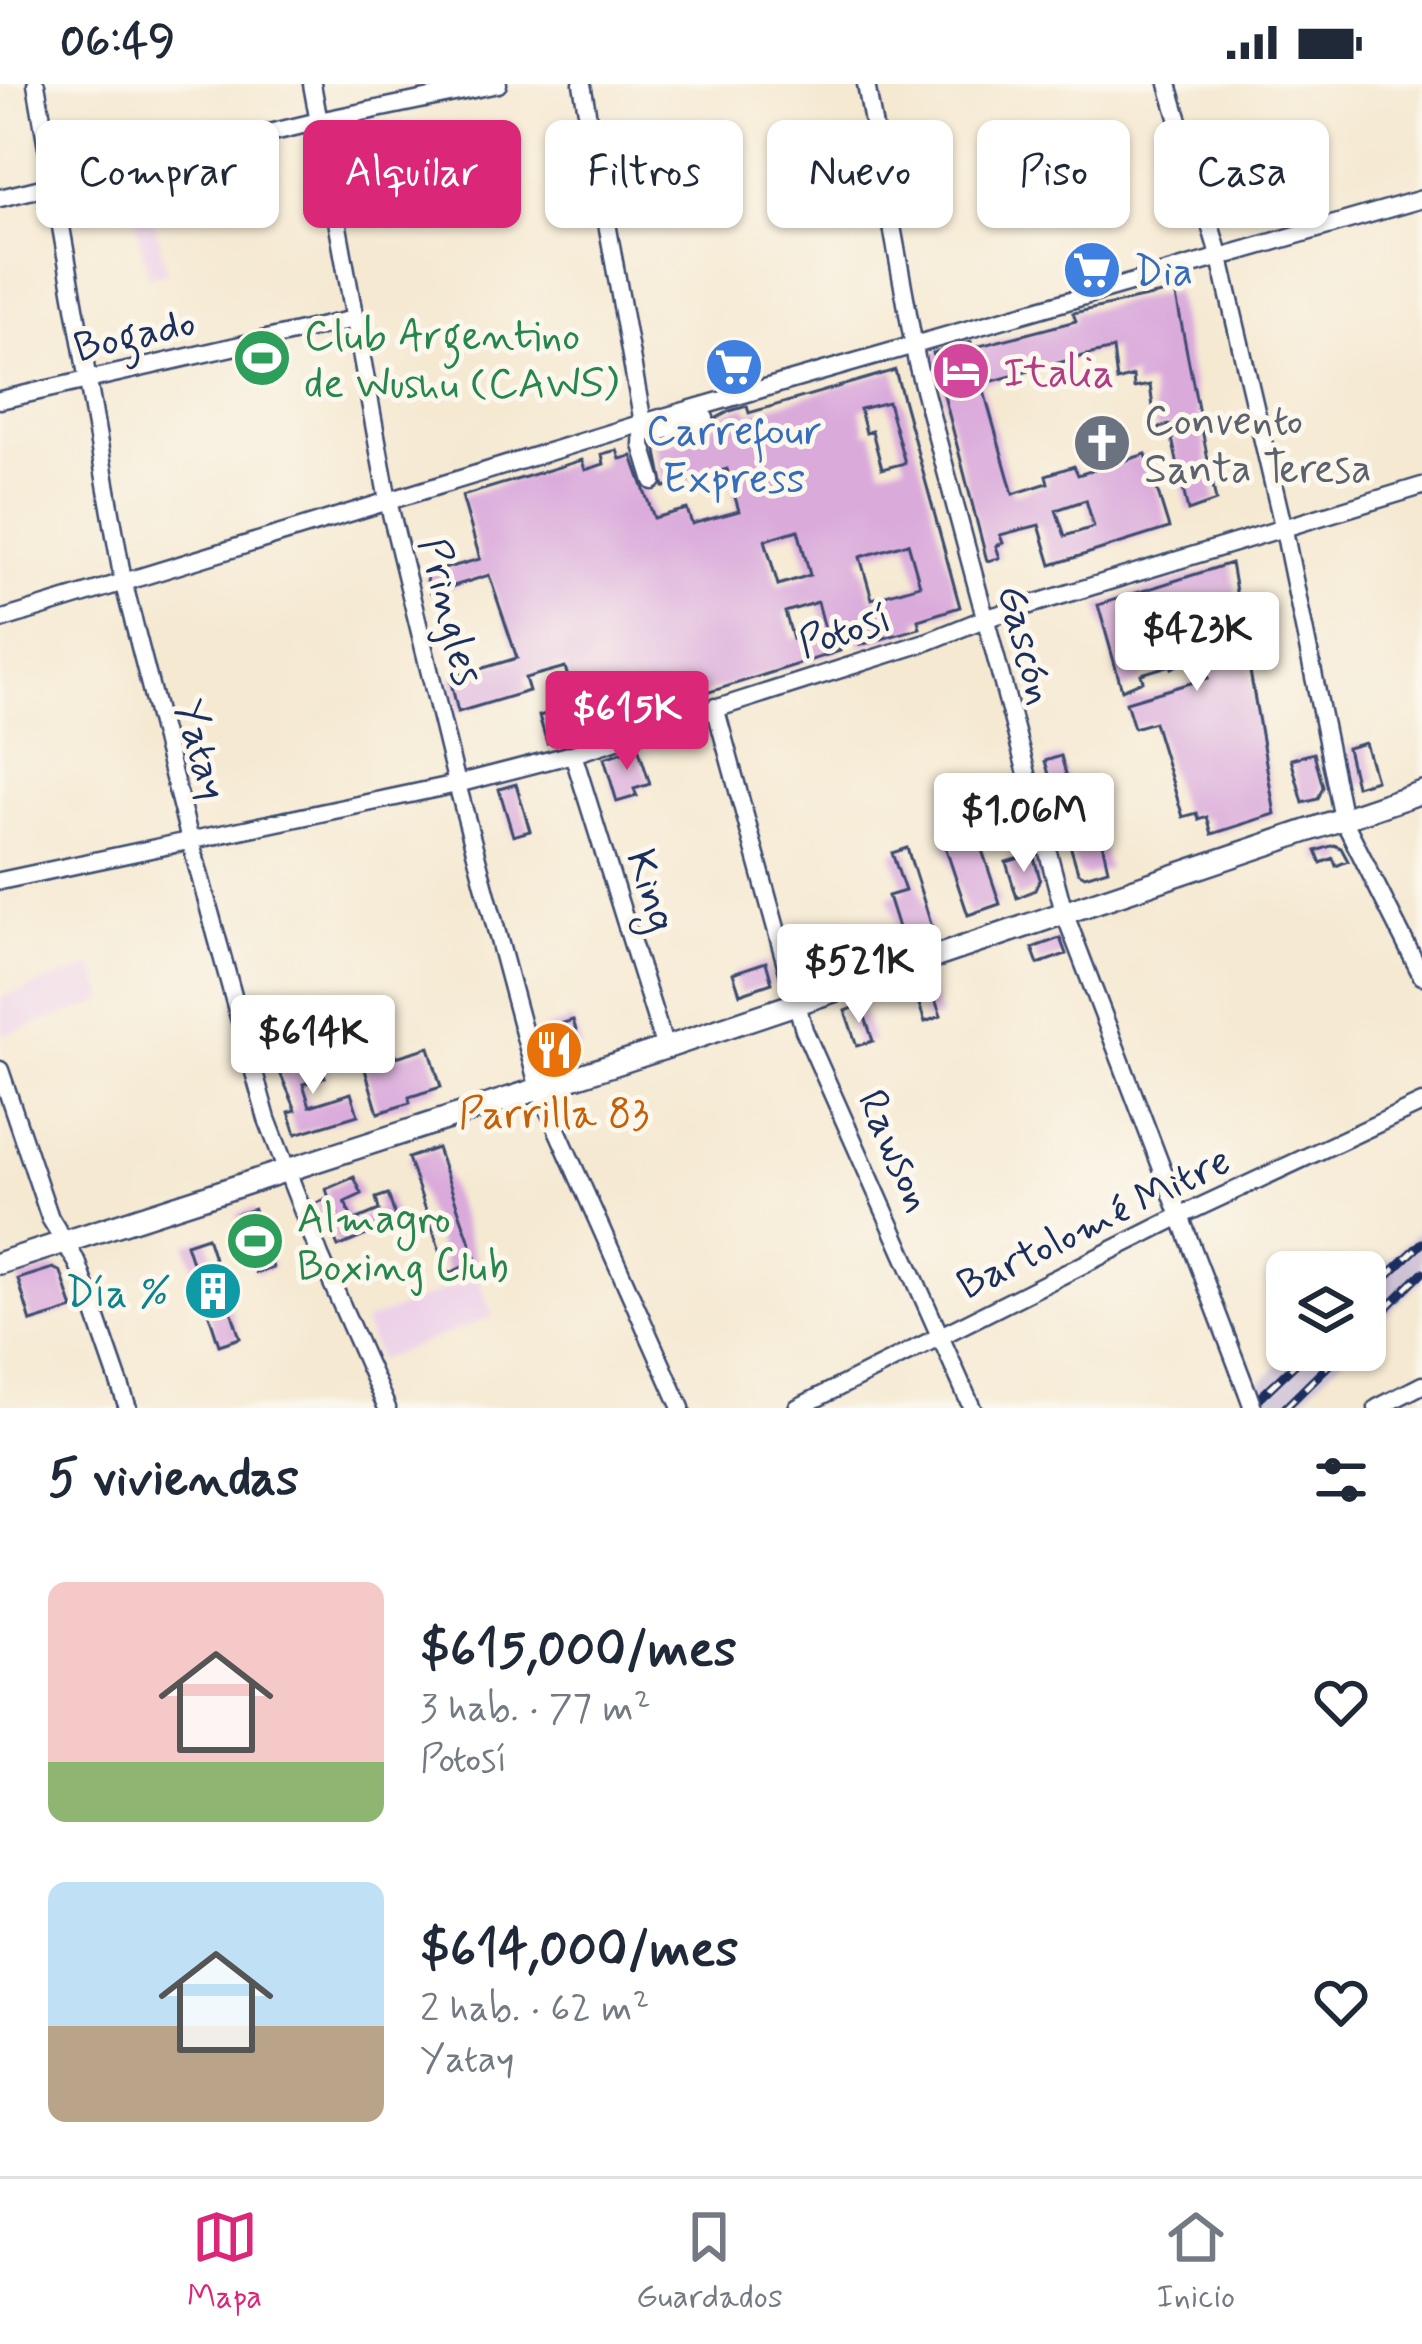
<!DOCTYPE html>
<html lang="es">
<meta charset="utf-8">
<style>
:root{--surface:#fff;--page:#f6f6f7;--text:#1f2937;--muted:#747a83;--line:#e0e1e3;--accent:#db2777}
body{margin:0;font-family:Mynerve,sans-serif;background:var(--page);color:var(--text);height:100vh;display:flex;flex-direction:column;font-size:45px;white-space:nowrap}
*{box-sizing:border-box;margin:0}
p{font-size:39px;color:var(--muted)}
.icon{flex:none;width:66px;height:66px;fill:none;stroke:currentColor;stroke-width:2;stroke-linecap:round;stroke-linejoin:round}
.map{position:relative;height:1324px;overflow:hidden}
.sheet{display:flex;flex-direction:column;background:var(--surface);flex:1}
.sheet>*{flex:none}
.top-card{position:absolute;left:36px;top:36px;width:1350px;height:108px;display:flex;gap:24px}
.tools{position:absolute;left:1266px;top:1167px;display:grid;gap:24px}
.tools a{display:grid;place-items:center;width:120px;height:120px;border-radius:18px;background:var(--surface);box-shadow:0 3px 9px #0004;font-size:60px}
.price{position:absolute;translate:-50% -102px;padding:0 27px;border-radius:12px;background:#fff;color:#222;font-size:39px;line-height:78px;filter:drop-shadow(0 3px 6px #0008)}
.price::after{content:'';position:absolute;left:50%;top:72px;width:36px;height:27px;margin-left:-18px;background:inherit;clip-path:polygon(0 0,100% 0,50% 100%)}
.price.on{background:var(--accent);color:#fff}
ul{padding:0;list-style:none}
li{display:flex;align-items:center;gap:36px;height:300px;padding:0 48px}
li span{display:grid;place-items:center;flex:none;width:336px;height:240px;border-radius:18px;color:#555}
li>.icon{margin-inline-start:auto}
span .icon{width:144px;height:144px;fill:#fffc;stroke-width:1}
li b{font-size:51px}
h2{display:flex;justify-content:space-between;align-items:center;height:144px;padding:0 48px;font-size:51px}
.tag{padding:0 42px;border-radius:18px;background:var(--surface);box-shadow:0 3px 9px #0004;font-size:42px;line-height:108px}
.tag.on{background:var(--accent);color:#fff}
.status{display:flex;justify-content:space-between;align-items:center;height:84px;padding:0 60px;background:var(--surface);direction:ltr}
.status svg{height:33px;fill:currentColor}
.menu{display:flex;justify-content:space-around;align-items:center;height:168px;border-top:3px solid var(--line);background:var(--surface);font-size:33px;color:var(--muted)}
.menu a{display:grid;justify-items:center;gap:6px}
.menu .on{color:var(--accent)}
.map>svg:first-child{display:block}
.built{fill:#edd1e9}
.industrial{fill:#ccbfd4}
.building{fill:#daaadb;fill-rule:evenodd}
.lines{fill:none;stroke-linecap:round;stroke-linejoin:round}
.minor-casing{stroke:#3c4b6f;stroke-width:21}
.major-casing{stroke:#3c4b6f;stroke-width:26}
.minor{stroke:#fff;stroke-width:16}
.major{stroke:#fff;stroke-width:21}
.rail-casing{stroke:#1b2f5e;stroke-width:9}
.rail{stroke:#fbf7ec;stroke-width:4.5;stroke-dasharray:14;stroke-linecap:butt}
.minor-bridge-casing{stroke:#3c4b6f;stroke-width:21;stroke-linecap:butt}
.minor-bridge{stroke:#fff;stroke-width:16}
.labels{text-anchor:middle;stroke-width:10;stroke-linejoin:round;paint-order:stroke}
.shop-label{font-size:42px;fill:#366cbe;stroke:#fbf7ec;text-anchor:start}
.street-label{font-size:42px;fill:#1b2f5e;stroke:#fbf7ec}
.leisure-label{font-size:42px;fill:#27864d;stroke:#fbf7ec;text-anchor:start}
.hotel-label{font-size:42px;fill:#b23c85;stroke:#fbf7ec;text-anchor:start}
.worship-label{font-size:42px;fill:#5b616d;stroke:#fbf7ec;text-anchor:start}
.food-label{font-size:42px;fill:#c56008;stroke:#fbf7ec}
.culture-label{font-size:42px;fill:#0d838f;stroke:#fbf7ec;text-anchor:end}
</style>
<div class="status"><b>06:49</b><svg viewBox="0 0 49 12"><path d="M0 12V9h3v3zM5 12V6h3v6zM10 12V3h3v9zM15 12V0h3v12zM26 1h20v11H26zM47 4h2v5h-2z"/></svg></div>
<div class="map">
<svg width="1422" height="1324" viewBox="0 0 1422 1324">
<rect width="100%" height="100%" fill="#fbf7ec"/>
<filter id="ink" filterUnits="userSpaceOnUse"><feTurbulence type="fractalNoise" baseFrequency=".00833" numOctaves="2"/><feDisplacementMap in="SourceGraphic" scale="24" xChannelSelector="R" yChannelSelector="G"/><feConvolveMatrix kernelMatrix="1 2 1 2 8 2 1 2 1" color-interpolation-filters="sRGB"/></filter>
<filter id="wash" filterUnits="userSpaceOnUse"><feTurbulence type="fractalNoise" baseFrequency=".004" numOctaves="4" result="noise"/><feDisplacementMap in="SourceGraphic" scale="48" xChannelSelector="R" yChannelSelector="G"/><feGaussianBlur stdDeviation="2.7" result="paint"/><feColorMatrix in="noise" values="0 0 0 0 0 0 0 0 0 0 0 0 0 0 0 0 0 1.4 0 .05"/><feComposite in="paint" operator="in"/></filter>
<g filter="url(#wash)">
<rect width="100%" height="100%" fill="#f5e9d2"/>
<path class="built" d="M144,92L167,188L149,193L126,96Z
M94,882L106,917L2,951L0,914Z
M478,1193L493,1232L379,1276L364,1238Z"/>
<path class="industrial" d="M1422,1144V1196L1365,1252V1198Z
M1294,1266H1351L1292,1324H1234Z"/>
<g id="blocks">
<path class="building" d="M1175,207L1216,417L1188,427L1169,341L1156,345L1150,301L1134,304L1133,292L1117,297L1113,265L1087,271L982,300L1013,410L1048,399L1046,391L1074,382L1078,391L1146,370L1169,444L1051,481L1039,441L1000,451L1003,459L996,462L1000,474L987,477L933,269L971,258L972,264L1076,237L1073,229ZM1086,416L1094,443L1065,452L1056,426Z
M895,286L960,523L918,536L920,544L860,561L855,538L833,544L840,567L547,659L539,632L576,621L565,583L525,594L529,607L458,628L450,594L517,574L489,491L431,509L425,490L480,475L462,412L582,376L585,386L604,380L602,370L617,366L620,375L632,372L654,434L687,425L692,440L739,427L727,385L664,403L655,358L666,359L709,346L717,334L730,327L747,322L749,329ZM888,318L905,379L882,385L872,347L866,349L860,325ZM798,446L810,491L778,501L765,456ZM908,459L920,501L872,515L860,473ZM818,518L825,545L793,555L785,528Z
M1231,479L1275,730L1212,750L1207,733L1199,736L1197,729L1183,733L1154,638L1134,644L1126,618L1208,594L1199,569L1172,584L1171,581L1141,590L1143,597L1122,606L1098,521Z
M1365,659L1376,696L1356,702L1347,664Z
M638,663L650,700L634,705L637,712L617,718L604,674Z
M1314,669L1323,703L1318,715L1303,719L1291,675Z
M1061,672L1070,704L1088,698L1108,785L1085,792L1078,788L1045,677Z
M516,700L530,747L513,752L499,705Z
M976,748L1000,820L968,831L944,759Z
M1334,761L1341,764L1348,777L1336,782L1333,774L1321,779L1316,767Z
M907,764L932,843L901,853L888,812L905,807L892,769Z
M1033,770L1040,795L1035,806L1017,814L1006,778Z
M1060,854L1066,870L1038,880L1032,864Z
M766,878L772,899L740,910L733,889Z
M929,899L941,932L925,938L914,905Z
M861,921L873,957L857,962L845,927Z
M573,936L581,963L556,971L551,968L544,945Z
M393,962L396,973L429,963L441,1003L409,1013L410,1019L378,1029L361,972Z
M318,971L325,993L303,1000L310,1022L351,1009L358,1031L296,1050L289,1028L296,1026L278,984Z
M437,1064L476,1176L448,1190L408,1074Z
M354,1093L362,1110L345,1118L353,1137L379,1126L376,1114L388,1110L399,1144L386,1148L385,1143L338,1163L333,1151L337,1131L324,1137L316,1119L329,1114L326,1105Z
M254,1125L273,1184L256,1189L237,1130Z
M207,1153L240,1254L219,1261L186,1160Z
M53,1184L61,1188L73,1225L31,1238L18,1195Z"/>
</g>
</g>
<g filter="url(#ink)">
<use href="#blocks" fill-opacity="0" stroke="#3c4b6f" stroke-width="3"/>
<g class="lines">
<g class="minor-casing">
<path id="minor" d="M36,0L123,497L190,756L267,1035L320,1172L387,1324
M312,0L388,417L457,700L539,1005L681,1324
M582,0L643,339L642,361L653,397
M866,0L917,279L1064,828L1248,1310
M1168,0L1220,174L1284,446L1343,735L1422,892
M0,114L319,37L498,0
M0,316L354,235
M644,339L662,347L705,334
M0,536L643,339L1422,115
M715,623L804,946L972,1324
M573,670L665,964
M0,797L457,700L573,670L929,557L984,535L1422,402
M0,986L50,1134L78,1180L128,1324
M797,1324L1180,1132L1422,1019
M1377,1324L1422,1301"/>
</g>
<g class="major-casing">
<path id="major" d="M0,1179L665,964L1422,708"/>
</g>
<use href="#minor" class="minor"/>
<use href="#major" class="major"/>
<g class="rail-casing">
<path id="rail" d="M1365,1213L1422,1159
M1365,1245L1422,1189
M1249,1324L1310,1266
M1285,1324L1344,1266"/>
</g>
<use href="#rail" class="rail"/>
<g class="minor-bridge-casing">
<path id="minor-bridge" d="M1248,1310L1253,1324"/>
</g>
<use href="#minor-bridge" class="minor-bridge"/>
</g>
</g>
<defs>
<g id="supermarket-disc" transform="scale(3)"><circle r="9.5" fill="#3f7fe0" stroke="#fbf7ec"/><path d="M-6-5.5h2.5l.6 2H6L4.5 2H-2.5L-4.4-4H-6ZM-1.5 3.2a1.3 1.3 0 1 0 .1 0ZM3 3.2a1.3 1.3 0 1 0 .1 0Z" fill="#fff"/></g>
<g id="stadium-disc" transform="scale(3)"><circle r="9.5" fill="#2e9e5b" stroke="#fbf7ec"/><path d="M0-5a6.5 5 0 1 0 0 10a6.5 5 0 1 0 0-10ZM-3.5-1.8h7v3.6h-7Z" fill="#fff"/></g>
<g id="hotel-disc" transform="scale(3)"><circle r="9.5" fill="#d1479c" stroke="#fbf7ec"/><path d="M-6-4.5h1.5V1H6V5H4.5V3h-9V5H-6ZM-4 0a1.8 1.8 0 1 1 3.6 0ZM.5 0V-2.5h3Q6-2.5 6 0Z" fill="#fff"/></g>
<g id="church-disc" transform="scale(3)"><circle r="9.5" fill="#6b7280" stroke="#fbf7ec"/><path d="M-1.2-6h2.4v3.5h3.3v2.4h-3.3V6h-2.4V-.1h-3.3v-2.4h3.3Z" fill="#fff"/></g>
<g id="restaurant-disc" transform="scale(3)"><circle r="9.5" fill="#e8710a" stroke="#fbf7ec"/><path d="M-5-6h1v4h1v-4h1v4h1v-4h1v5L-1.5 .5V6h-2V.5L-5-1ZM5-6V6H3V1.5H1.5Q1.5-4 5-6Z" fill="#fff"/></g>
<g id="building-disc" transform="scale(3)"><circle r="9.5" fill="#0f9aa8" stroke="#fbf7ec"/><path d="M-4-6H4V6H1V3H-1V6H-4ZM-2.5-4.3h1.7v1.8h-1.7ZM.8-4.3h1.7v1.8H.8ZM-2.5-1h1.7V.8h-1.7ZM.8-1h1.7V.8H.8Z" fill="#fff"/></g>
</defs>
<g fill-rule="evenodd">
<use href="#supermarket-disc" x="1092" y="186"/>
<use href="#stadium-disc" x="262" y="274"/>
<use href="#supermarket-disc" x="734" y="283"/>
<use href="#hotel-disc" x="961" y="287"/>
<use href="#church-disc" x="1102" y="359"/>
<use href="#restaurant-disc" x="554" y="966"/>
<use href="#stadium-disc" x="255" y="1157"/>
<use href="#building-disc" x="213" y="1207"/>
</g>
<g class="labels">
<g class="shop-label">
<text x="1134" y="201">Dia</text>
<text x="734" y="360" text-anchor="middle">Carrefour<tspan x="734" dy="48">Express</tspan></text>
</g>
<g class="street-label">
<text transform="translate(134 249) rotate(-13)" y="15">Bogado</text>
<text transform="translate(452 527) rotate(76)" y="15">Pringles</text>
<text transform="translate(844 545) rotate(-17)" y="15">Potosí</text>
<text transform="translate(1028 560) rotate(75)" y="15">Gascón</text>
<text transform="translate(203 665) rotate(75)" y="15">Yatay</text>
<text transform="translate(653 806) rotate(73)" y="15">King</text>
<text transform="translate(897 1066) rotate(66)" y="15">Rawson</text>
<text transform="translate(1093 1137) rotate(-26)" y="15">Bartolomé Mitre</text>
</g>
<g class="leisure-label">
<text x="304" y="265">Club Argentino<tspan x="304" dy="48">de Wushu (CAWS)</tspan></text>
<text x="297" y="1148">Almagro<tspan x="297" dy="48">Boxing Club</tspan></text>
</g>
<g class="hotel-label">
<text x="1003" y="302">Italia</text>
</g>
<g class="worship-label">
<text x="1144" y="350">Convento<tspan x="1144" dy="48">Santa Teresa</tspan></text>
</g>
<g class="food-label">
<text x="554" y="1043">Parrilla 83</text>
</g>
<g class="culture-label">
<text x="171" y="1222">Día %</text>
</g>
</g>
</svg>
<div class="tools">
<a><svg class="icon" aria-label="layers" viewBox="0 0 24 24"><path d="M12 4l9 5-9 5-9-5zM3 14l9 5 9-5"/></svg></a>
</div>
<b class="price" style="left:1197px;top:610px">$423K</b>
<b class="price on" style="left:627px;top:689px">$615K</b>
<b class="price" style="left:1024px;top:791px">$1.06M</b>
<b class="price" style="left:859px;top:942px">$521K</b>
<b class="price" style="left:313px;top:1013px">$614K</b>
<div class="top-card">
<a class="tag">Comprar</a>
<a class="tag on">Alquilar</a>
<a class="tag">Filtros</a>
<a class="tag">Nuevo</a>
<a class="tag">Piso</a>
<a class="tag">Casa</a>
</div>
</div>
<section class="sheet">
<h2>5 viviendas<svg class="icon" aria-label="filters" viewBox="0 0 24 24"><path d="M4 7h16M4 17h16"/><circle cx="9" cy="7" r="2"/><circle cx="15" cy="17" r="2"/></svg></h2>
<ul>
<li><span style="background:linear-gradient(#f6c9c9 75%,#8fb573 0)"><svg class="icon" aria-label="home" viewBox="0 0 24 24"><path d="M3 11l9-7 9 7M6 9v11h12V9"/></svg></span><div><b>$615,000/mes</b><p>3 hab. · 77 m²</p><p>Potosí</p></div><svg class="icon" aria-label="heart" viewBox="0 0 24 24"><path d="M12 20l-8-8c-3-5 5-10 8-4 3-6 11-1 8 4z"/></svg></li>
<li><span style="background:linear-gradient(#bfe0f5 60%,#b9a48a 0)"><svg class="icon" aria-label="home" viewBox="0 0 24 24"><path d="M3 11l9-7 9 7M6 9v11h12V9"/></svg></span><div><b>$614,000/mes</b><p>2 hab. · 62 m²</p><p>Yatay</p></div><svg class="icon" aria-label="heart" viewBox="0 0 24 24"><path d="M12 20l-8-8c-3-5 5-10 8-4 3-6 11-1 8 4z"/></svg></li>
</ul>
</section>
<nav class="menu">
<a class="on"><svg class="icon" aria-label="map" viewBox="0 0 24 24"><path d="M3 6l6-2 6 2 6-2v14l-6 2-6-2-6 2zM9 4v14M15 6v14"/></svg>Mapa</a>
<a><svg class="icon" aria-label="saved" viewBox="0 0 24 24"><path d="M7 4h10v16l-5-4-5 4z"/></svg>Guardados</a>
<a><svg class="icon" aria-label="home" viewBox="0 0 24 24"><path d="M3 11l9-7 9 7M6 9v11h12V9"/></svg>Inicio</a>
</nav>
